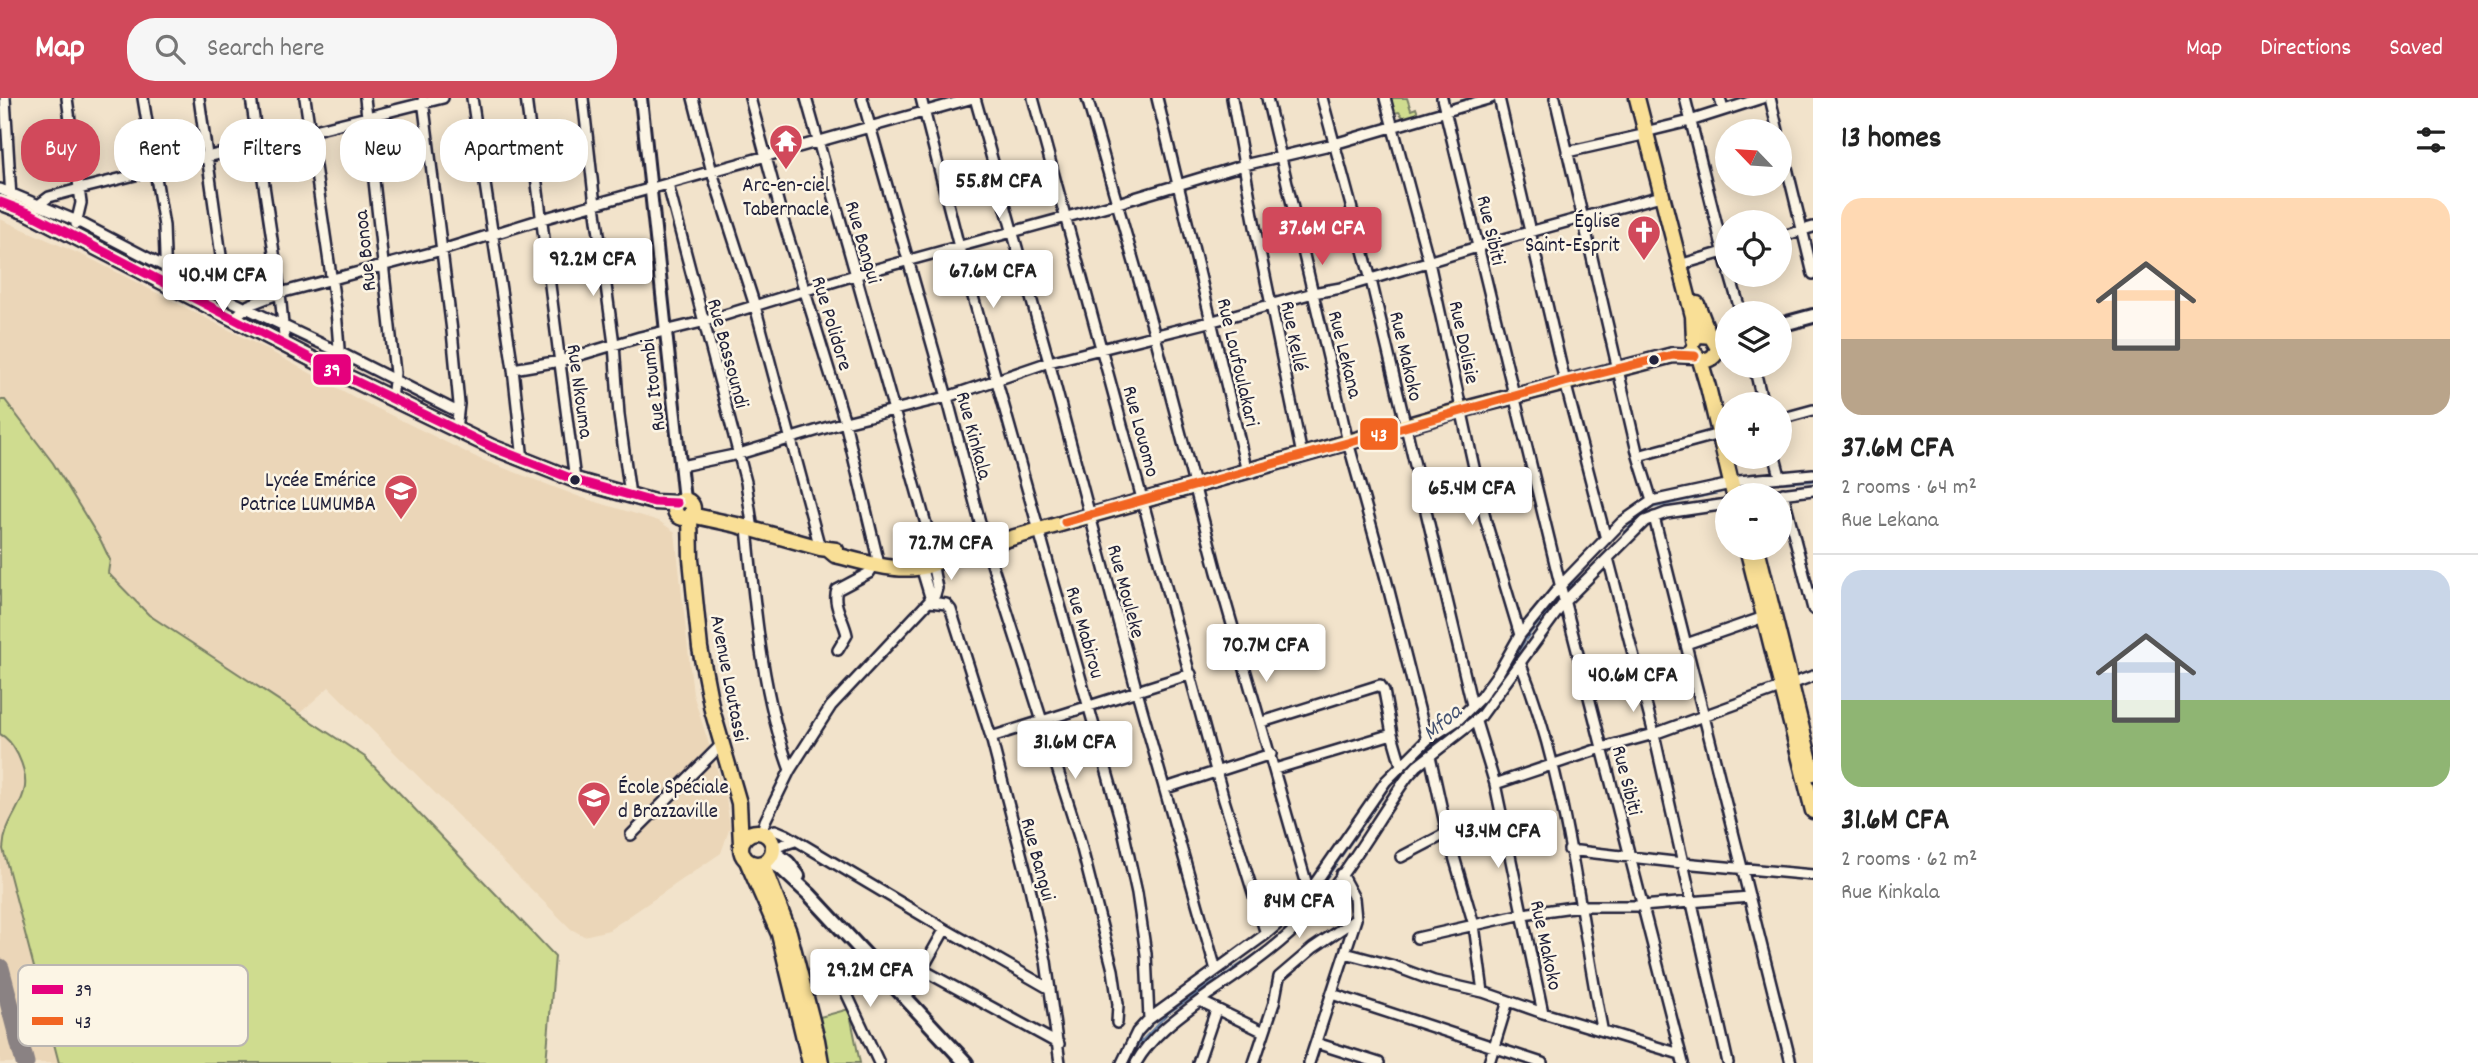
<!DOCTYPE html>
<meta charset="utf-8">
<style>
:root{--surface:#fff;--page:#f6f6f6;--text:#222;--muted:#767676;--line:#e0e0e0;--accent:#d1495b}
body{margin:0;font-family:Dekko,sans-serif;background:var(--page);color:var(--text);height:100vh;display:flex;flex-direction:column;font-size:26px;white-space:nowrap}
*{box-sizing:border-box;margin:0}
p{font-size:23px;color:var(--muted)}
.icon{flex:none;width:38px;height:38px;fill:none;stroke:currentColor;stroke-width:2;stroke-linecap:round;stroke-linejoin:round}
.map{position:relative;flex:1;overflow:hidden}
.sheet{display:flex;flex-direction:column;background:var(--surface);width:665px}
.sheet>*{flex:none}
.top-card{position:absolute;left:21px;top:21px;width:665px;height:63px;display:flex;gap:14px}
.needle{width:46px;rotate:295deg}
.buttons{position:absolute;left:1715px;top:21px;display:grid;gap:14px}
.buttons a{display:grid;place-items:center;width:77px;height:77px;border-radius:50%;background:var(--surface);box-shadow:0 4px 18px #0003;font-size:35px}
.price{position:absolute;translate:-50% -60px;padding:0 16px;border-radius:7px;background:#fff;color:#222;font-size:23px;line-height:46px;filter:drop-shadow(0 2px 4px #0008)}
.price::after{content:'';position:absolute;left:50%;top:42px;width:21px;height:16px;margin-left:-10px;background:inherit;clip-path:polygon(0 0,100% 0,50% 100%)}
.price.current{background:var(--accent);color:#fff}
ul{padding:0;list-style:none}
li{display:grid;align-content:center;gap:14px;height:371px;padding:0 28px}
li+li{border-top:2px solid var(--line)}
li span{display:grid;place-items:center;height:217px;border-radius:21px;color:#555}
li>.icon{margin-inline-start:auto}
span .icon{width:126px;height:126px;fill:#fffc;stroke-width:1}
li b{font-size:30px}
h2{display:flex;justify-content:space-between;align-items:center;height:84px;padding:0 28px;font-size:30px}
.tag{padding:0 24px;border-radius:28px;background:var(--surface);box-shadow:0 4px 18px #0003;font-size:24px;line-height:63px}
.tag.current{background:var(--accent);color:#fff}
header{display:flex;align-items:center;gap:42px;box-sizing:border-box;height:98px;padding:0 35px;background:var(--accent);color:#fff}
header strong{font-size:33px}
nav{display:flex;gap:38px;margin-inline-start:auto;font-size:24px}
.search{width:490px;height:63px;background:var(--page);display:flex;align-items:center;gap:18px;box-sizing:border-box;padding:0 24px;border-radius:28px;color:var(--muted);font-size:26px}
main{display:flex;flex:1;min-height:0}
.map>svg:first-child{display:block}
.built{fill:#ebd6b8}
.green{fill:#cfdc8f;stroke:#787f65;stroke-width:2}
.lines{fill:none;stroke-linecap:round;stroke-linejoin:round}
.stream{stroke:#6b86ab;stroke-width:2}
.taxiway{stroke:#8a8283;stroke-width:19}
.minor-casing{stroke:#22223b;stroke-width:14}
.tertiary-casing{stroke:#22223b;stroke-width:16}
.secondary-casing{stroke:#22223b;stroke-width:18}
.primary-casing{stroke:#22223b;stroke-width:19}
.minor{stroke:#fcf5e5;stroke-width:9}
.tertiary{stroke:#fcf5e5;stroke-width:10}
.secondary{stroke:#fcf5e5;stroke-width:12}
.primary{stroke:#f9df96;stroke-width:14}
.bus-1-casing{stroke:#fcf5e5;stroke-width:14}
.bus-2-casing{stroke:#fcf5e5;stroke-width:14}
.bus-1{stroke:#e5007d;stroke-width:9}
.bus-2{stroke:#f26522;stroke-width:9}
.bus-dot{fill:#22223b;stroke:#fcf5e5;stroke-width:2.5}
.labels{text-anchor:middle;stroke-width:5;stroke-linejoin:round;paint-order:stroke}
.poi-label{font-size:21px;fill:#22223b;stroke:#fcf5e5;text-anchor:end}
.street-label{font-size:21px;fill:#22223b;stroke:#fcf5e5}
.water-label{font-size:23px;font-style:italic;fill:#465473;stroke:#fcf5e5}
.key{fill:#fcf5e5;stroke:#bbb6b2;stroke-width:2}
.key-label{font-size:19px;fill:#22223b}
.line-badge{stroke:#fcf5e5;stroke-width:2.5}
.badge-label{font-size:19px;text-anchor:middle;font-weight:bold;fill:#fff}
</style>
<header>
<strong>Map</strong>
<div class="search"><svg class="icon" aria-label="search" viewBox="0 0 24 24"><circle cx="10" cy="10" r="6"/><path d="M15 15l6 6"/></svg>Search here</div>
<nav><a>Map</a><a>Directions</a><a>Saved</a></nav>
</header>
<main>
<div class="map">
<svg width="1813" height="965" viewBox="0 0 1813 965">
<rect width="100%" height="100%" fill="#f2e3cb"/>
<filter id="ink" filterUnits="userSpaceOnUse"><feTurbulence type="fractalNoise" baseFrequency=".0143" numOctaves="2"/><feDisplacementMap in="SourceGraphic" scale="14" xChannelSelector="R" yChannelSelector="G"/><feConvolveMatrix kernelMatrix="1 2 1 2 8 2 1 2 1" color-interpolation-filters="sRGB"/></filter>
<g filter="url(#ink)">
<path class="built" d="M0,121L91,161L264,250L356,300L480,361L580,399L659,423L675,434L693,596L726,700L730,729L721,755L609,832L584,838L571,831L329,589L300,615L365,659L555,858L546,965H0Z"/>
<path class="green" d="M1391,0H1407L1411,12L1416,10L1418,16L1404,20L1399,14L1394,15Z
M0,302H5L53,365L101,443L110,462L108,475L149,517L365,659L555,858L546,965H59L3,751C5,710 40,703 18,657C14,649 8,640 0,636Z
M849,911L860,965H825L820,919Z"/>
<g class="lines">
<path class="stream" d="M1739,391L1760,386L1813,383
M1647,411L1727,393
M1610,452L1640,417
M1566,492L1596,466
M1281,838L1313,800L1392,685L1422,657L1483,607L1531,534L1560,499
M1129,965L1136,949L1167,916L1276,842"/>
<path class="taxiway" d="M0,870L25,965"/>
<g class="minor-casing">
<path id="minor" d="M5,0L11,100
M67,0L81,105L76,126
M143,0L164,128L166,186
M199,0L223,172L225,203
M251,0L280,195L285,248
M305,0L336,212L341,276
M365,0L395,275L392,301
M472,0L513,271L523,362
M526,0L575,382
M583,0L595,107L614,246L619,317L630,397
M693,0L712,74L755,208L820,450
M750,0L783,122L845,324L878,462
M806,0L935,458
M862,0L947,299L986,447L1079,739L1113,872L1118,906L1117,925
M921,0L959,149L1122,727L1137,795L1146,856L1149,921
M975,0L1049,264L1137,594L1216,872
M1033,0L1224,702L1266,836
M1087,0L1155,238L1217,474L1309,794
M1157,0C1187,125 1218,249 1247,374
M1232,0L1256,134L1302,357
M1267,0L1348,344L1385,477L1427,642
M1322,0L1371,182L1472,607
M1385,0L1429,164L1486,424L1520,537
M1442,0L1561,490L1683,965
M1499,0L1565,284L1606,441
M1555,0L1638,358L1652,403
M1685,0L1727,168
M1720,0L1723,12
M1770,0L1778,33
M423,2L452,233L459,306L456,332
M1653,32L1690,23L1762,0
M1780,41L1813,176
M1567,54L1647,36
M668,87L746,384L753,432
M0,91L77,123L225,200L339,254L458,314
M37,108L49,99L79,91L443,0
M1780,139L1813,129
M1686,165L1727,153
M1730,177L1741,215
M234,220L249,207L280,195L442,152L542,121L973,0
M1754,268L1763,306
M513,271L560,263L640,239L702,224L855,177L1118,105L1244,67L1334,46L1491,0
M1780,321L1813,312
M1638,358L1719,336
M1775,359L1780,378
M681,368L739,356L845,324L947,299L1049,264L1213,223L1313,195L1341,190L1504,141L1661,98
M1739,383L1813,376
M1783,395L1813,511
M1772,397L1813,392
M1654,419L1791,965
M747,430C755,511 762,596 790,672
M1608,460L1654,636L1728,965
M919,462L931,502
M930,504L946,506L951,512L991,639L1030,790L1046,863L1060,965
M1686,546L1764,519
M838,552L847,537C844,522 832,506 837,492L869,475L874,467
M1520,564C1567,681 1578,808 1602,930
M1262,624L1380,587L1384,593L1392,636L1401,667
M1476,624L1495,686L1543,915
M991,639L1191,576
M1430,658L1447,735L1474,827L1483,894
M1275,671L1392,636
M1495,686L1602,650L1654,636L1813,578
M1166,690L1271,656
M762,734L765,723L790,672L831,608L935,497L937,490L932,464
M766,736L775,732L787,737L945,831L1050,891
M631,737L721,647
M773,750L795,743
M1569,752L1683,765L1813,777
M1401,759L1447,735
M1417,840L1523,816L1580,808H1642L1749,799
M1345,855L1394,868L1434,883L1483,894L1543,915L1680,956
M867,858L849,877L844,890L879,965
M923,872L1059,946
M1332,896L1542,965
M906,900L945,831
M1200,903L1264,934
M1316,945L1379,965
M1122,965L1137,934L1149,921L1266,836L1294,812L1309,794L1386,683L1427,642L1458,622L1481,599L1499,574L1520,537L1561,487L1622,424L1652,403L1731,386
M1136,965C1153,935 1182,916 1209,896C1240,875 1271,854 1298,828C1343,786 1373,727 1408,678L1417,668L1481,618L1565,503L1645,423L1666,415L1727,406
M1198,965L1216,912
M1254,965L1274,905L1279,879L1313,850L1356,821
M1309,965L1356,821L1354,800L1341,776
M1489,965L1508,903"/>
</g>
<g class="tertiary-casing">
<path id="tertiary" d="M641,0L684,402"/>
</g>
<g class="secondary-casing">
<path id="secondary" d="M1780,227L1813,218
M1711,238L1727,239
M773,753L788,765L798,778
M766,763L780,769L809,796L966,965"/>
</g>
<g class="primary-casing">
<path id="primary" d="M1637,0L1693,218L1694,242
M0,104L29,115L341,276L492,349L575,382L654,404L677,405
M1697,206L1709,237
M1692,252L1700,262L1708,289L1734,397
M1700,262C1709,263 1716,259 1718,250L1711,238L1701,237
M675 411a9 9 0 1 1 18 0a9 9 0 1 1-18 0Z
M691,417L737,427L820,450L836,452
M690,419L691,461L700,550L712,612L739,705L741,746
M1747,450L1813,713
M1757,450L1813,675
M829,452L835,457C872,466 914,482 948,458L1461,312L1673,257L1695,258
M741 750a16 16 0 1 1 32 0a16 16 0 1 1-32 0Z
M747,763L779,836L810,965
M762,765L789,834L817,942L821,965"/>
</g>
<use href="#minor" class="minor"/>
<use href="#tertiary" class="tertiary"/>
<use href="#secondary" class="secondary"/>
<use href="#primary" class="primary"/>
<g class="bus-1-casing">
<path id="bus-1" d="M0,104L29,115L341,276L492,349L575,382L654,404L677,405"/>
</g>
<g class="bus-2-casing">
<path id="bus-2" d="M1065,424L1565,284L1673,257L1695,258"/>
</g>
<use href="#bus-1" class="bus-1"/>
<use href="#bus-2" class="bus-2"/>
</g>
</g>
<defs>
<g id="temple-pin" transform="scale(1.75)"><path d="M0 17L-7.5 6A9.5 9.5 0 1 1 7.5 6Z" fill="#d1495b" stroke="#fcf5e5"/><path d="M0-6L5-2H3V0L6.5 2.5H4V6H1.5V3h-3V6H-4V2.5H-6.5L-3 0V-2H-5Z" fill="#fff"/></g>
<g id="church-pin" transform="scale(1.75)"><path d="M0 17L-7.5 6A9.5 9.5 0 1 1 7.5 6Z" fill="#d1495b" stroke="#fcf5e5"/><path d="M-1.2-6h2.4v3.5h3.3v2.4h-3.3V6h-2.4V-.1h-3.3v-2.4h3.3Z" fill="#fff"/></g>
<g id="school-pin" transform="scale(1.75)"><path d="M0 17L-7.5 6A9.5 9.5 0 1 1 7.5 6Z" fill="#d1495b" stroke="#fcf5e5"/><path d="M0-5L7-2L0 1L-7-2ZM-4 1L0 2.5L4 1V4Q0 6-4 4Z" fill="#fff"/></g>
</defs>
<g fill-rule="evenodd">
<use href="#temple-pin" x="786" y="43"/>
<use href="#church-pin" x="1644" y="134"/>
<use href="#school-pin" x="401" y="393"/>
<use href="#school-pin" x="594" y="700"/>
</g>
<g class="bus-dot">
<circle cx="1654" cy="262" r="6"/>
<circle cx="575" cy="382" r="6"/>
</g>
<g class="labels">
<g class="poi-label">
<text x="786" y="93" text-anchor="middle">Arc-en-ciel<tspan x="786" dy="24">Tabernacle</tspan></text>
<text x="1620" y="129">Église<tspan x="1620" dy="24">Saint-Esprit</tspan></text>
<text x="376" y="388">Lycée Emérice<tspan x="376" dy="24">Patrice LUMUMBA</tspan></text>
<text x="618" y="695" text-anchor="start">École Spéciale<tspan x="618" dy="24">d Brazzaville</tspan></text>
</g>
<g class="street-label">
<text transform="translate(1492 132) rotate(77)" y="7">Rue Sibiti</text>
<text transform="translate(864 144) rotate(74)" y="7">Rue Bangui</text>
<text transform="translate(364 153) rotate(-96)" y="7">Rue Bonoa</text>
<text transform="translate(833 225) rotate(73)" y="7">Rue Polidore</text>
<text transform="translate(1295 238) rotate(79)" y="7">Rue Kellé</text>
<text transform="translate(1465 244) rotate(78)" y="7">Rue Dolisie</text>
<text transform="translate(729 255) rotate(75)" y="7">Rue Bassoundi</text>
<text transform="translate(1346 256) rotate(76)" y="7">Rue Lekana</text>
<text transform="translate(1407 258) rotate(77)" y="7">Rue Makoko</text>
<text transform="translate(1239 264) rotate(77)" y="7">Rue Loufoulakari</text>
<text transform="translate(652 287) rotate(-97)" y="7">Rue Itoumbi</text>
<text transform="translate(581 293) rotate(82)" y="7">Rue Nkouma</text>
<text transform="translate(1142 333) rotate(75)" y="7">Rue Louomo</text>
<text transform="translate(975 337) rotate(75)" y="7">Rue Kinkala</text>
<text transform="translate(1127 493) rotate(75)" y="7">Rue Mouleke</text>
<text transform="translate(1086 534) rotate(74)" y="7">Rue Mabirou</text>
<text transform="translate(730 580) rotate(79)" y="7">Avenue Loutassi</text>
<text transform="translate(1628 682) rotate(76)" y="7">Rue Sibiti</text>
<text transform="translate(1039 761) rotate(75)" y="7">Rue Bangui</text>
<text transform="translate(1547 847) rotate(78)" y="7">Rue Makoko</text>
</g>
<g class="water-label">
<text transform="translate(1441 623) rotate(-40)" y="8">Mfoa</text>
</g>
</g>
<rect x="18" y="867" width="230" height="81" rx="10" class="key"/>
<rect x="32" y="887" width="31" height="9" fill="#e5007d"/>
<rect x="32" y="919" width="31" height="8" fill="#f26522"/>
<g class="key-label">
<text x="75" y="898">39</text>
<text x="75" y="930">43</text>
</g>
<g class="line-badge">
<rect x="312" y="255" width="40" height="33" rx="7" fill="#e5007d"/>
<rect x="1359" y="319" width="40" height="34" rx="7" fill="#f26522"/>
</g>
<g class="badge-label">
<text x="332" y="278">39</text>
<text x="1379" y="343">43</text>
</g>
</svg>
<div class="buttons">
<a><svg class="needle" viewBox="-14 -14 28 28"><path d="M0-13l5 13h-10z" fill="#e53935"/><path d="M0 13l5-13h-10z" fill="#767676"/></svg></a>
<a><svg class="icon" aria-label="locate" viewBox="0 0 24 24"><circle cx="12" cy="12" r="6"/><path d="M12 2v4M12 18v4M2 12h4M18 12h4"/></svg></a>
<a><svg class="icon" aria-label="layers" viewBox="0 0 24 24"><path d="M12 4l9 5-9 5-9-5zM3 14l9 5 9-5"/></svg></a>
<a>+</a>
<a>−</a>
</div>
<b class="price" style="left:999px;top:122px">55.8M CFA</b>
<b class="price current" style="left:1322px;top:169px">37.6M CFA</b>
<b class="price" style="left:593px;top:200px">92.2M CFA</b>
<b class="price" style="left:993px;top:212px">67.6M CFA</b>
<b class="price" style="left:223px;top:216px">40.4M CFA</b>
<b class="price" style="left:1472px;top:429px">65.4M CFA</b>
<b class="price" style="left:951px;top:484px">72.7M CFA</b>
<b class="price" style="left:1266px;top:586px">70.7M CFA</b>
<b class="price" style="left:1633px;top:616px">40.6M CFA</b>
<b class="price" style="left:1075px;top:683px">31.6M CFA</b>
<b class="price" style="left:1498px;top:772px">43.4M CFA</b>
<b class="price" style="left:1299px;top:842px">84M CFA</b>
<b class="price" style="left:870px;top:911px">29.2M CFA</b>
<div class="top-card">
<a class="tag current">Buy</a>
<a class="tag">Rent</a>
<a class="tag">Filters</a>
<a class="tag">New</a>
<a class="tag">Apartment</a>
</div>
</div>
<section class="sheet">
<h2>13 homes<svg class="icon" aria-label="filters" viewBox="0 0 24 24"><path d="M4 7h16M4 17h16"/><circle cx="9" cy="7" r="2"/><circle cx="15" cy="17" r="2"/></svg></h2>
<ul>
<li><span style="background:linear-gradient(#ffd9b3 65%,#b9a48a 0)"><svg class="icon" aria-label="home" viewBox="0 0 24 24"><path d="M3 11l9-7 9 7M6 9v11h12V9"/></svg></span><div><b>37.6M CFA</b><p>2 rooms · 64 m²</p><p>Rue Lekana</p></div></li>
<li><span style="background:linear-gradient(#c9d6e8 60%,#8fb573 0)"><svg class="icon" aria-label="home" viewBox="0 0 24 24"><path d="M3 11l9-7 9 7M6 9v11h12V9"/></svg></span><div><b>31.6M CFA</b><p>2 rooms · 62 m²</p><p>Rue Kinkala</p></div></li>
</ul>
</section>
</main>
